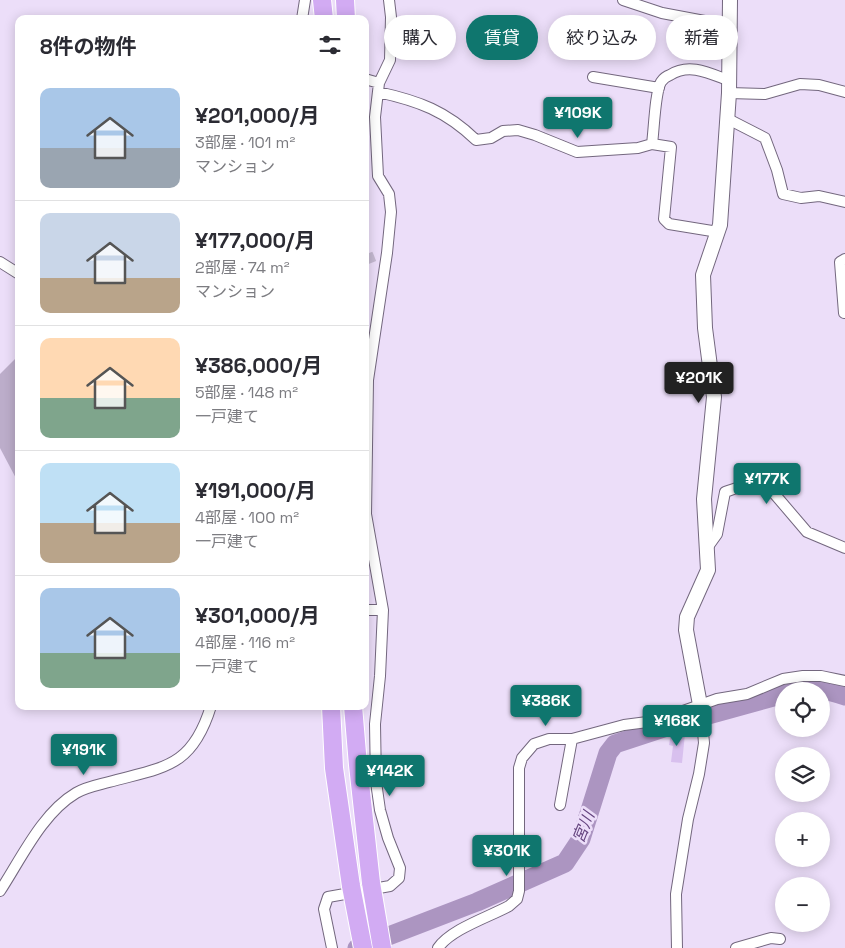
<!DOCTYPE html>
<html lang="ja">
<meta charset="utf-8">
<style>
:root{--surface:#fff;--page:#f2f2f3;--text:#2b2b33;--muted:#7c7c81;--line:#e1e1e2;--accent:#0f766e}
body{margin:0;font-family:"Space Grotesk","Noto Sans JP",sans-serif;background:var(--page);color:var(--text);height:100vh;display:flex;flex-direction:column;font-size:19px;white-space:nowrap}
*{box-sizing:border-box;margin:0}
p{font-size:16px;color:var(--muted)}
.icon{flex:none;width:28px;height:28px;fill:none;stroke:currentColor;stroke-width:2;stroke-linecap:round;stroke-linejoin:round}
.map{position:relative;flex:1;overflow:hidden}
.sheet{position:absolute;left:15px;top:15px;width:354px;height:695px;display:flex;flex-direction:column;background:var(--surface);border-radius:10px;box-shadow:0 2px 12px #0003}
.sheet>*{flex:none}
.guide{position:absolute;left:384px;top:15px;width:386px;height:45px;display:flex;gap:10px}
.tools{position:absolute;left:775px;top:682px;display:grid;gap:10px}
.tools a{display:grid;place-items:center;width:55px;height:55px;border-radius:50%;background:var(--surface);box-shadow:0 2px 12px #0003;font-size:25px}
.price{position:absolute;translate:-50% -42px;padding:0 11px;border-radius:5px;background:var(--accent);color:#fff;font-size:16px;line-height:32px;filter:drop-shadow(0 1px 2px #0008)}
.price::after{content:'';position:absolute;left:50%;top:30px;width:15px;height:11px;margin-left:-8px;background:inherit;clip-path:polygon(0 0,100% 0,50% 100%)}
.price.on{background:#222;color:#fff}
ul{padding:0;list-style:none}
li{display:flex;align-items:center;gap:15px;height:125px;padding:0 25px}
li+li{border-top:1px solid var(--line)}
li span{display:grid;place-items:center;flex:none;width:140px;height:100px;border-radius:10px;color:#555}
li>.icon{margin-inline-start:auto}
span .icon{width:60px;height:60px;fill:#fffc;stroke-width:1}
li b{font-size:21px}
h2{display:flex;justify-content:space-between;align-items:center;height:60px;padding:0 25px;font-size:21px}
.tag{padding:0 18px;border-radius:22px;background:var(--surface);box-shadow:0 2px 12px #0003;font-size:18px;line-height:45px}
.tag.on{background:var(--accent);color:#fff}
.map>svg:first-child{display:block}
.green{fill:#bcadca}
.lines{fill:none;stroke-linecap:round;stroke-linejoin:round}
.river{stroke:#ac95c1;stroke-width:19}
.building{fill:#d8c0ee}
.street-tunnel{stroke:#c6bad2;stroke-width:10;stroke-dasharray:10 5;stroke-linecap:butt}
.street-casing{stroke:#73677e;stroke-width:12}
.secondary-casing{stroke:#73677e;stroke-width:16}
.highway-casing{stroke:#fff;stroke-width:20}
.street{stroke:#fff;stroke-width:10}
.secondary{stroke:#fff;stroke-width:14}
.highway{stroke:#d2abf3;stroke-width:18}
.highway-bridge-casing{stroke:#fff;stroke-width:20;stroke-linecap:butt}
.highway-bridge{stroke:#d2abf3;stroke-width:18}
.labels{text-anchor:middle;stroke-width:5;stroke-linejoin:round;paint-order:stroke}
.water-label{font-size:16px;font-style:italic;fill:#65457f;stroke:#ecdef9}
</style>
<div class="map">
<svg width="845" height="948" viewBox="0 0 845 948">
<rect width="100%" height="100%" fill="#ecdef9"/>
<path class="green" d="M19,355V484L0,448V374Z"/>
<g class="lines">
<path class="river" d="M793,691C811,686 827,690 845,696
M357,948L477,902L565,863L581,839L608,753L615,744L679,723L784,694"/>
</g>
<path class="building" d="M671,733L685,734L682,763L671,762L673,746L669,745Z"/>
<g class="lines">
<path class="street-tunnel" d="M365,260L375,256"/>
<g class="street-casing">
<path id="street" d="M623,0L662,13L731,26
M302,19L305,0
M593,77L659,88
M365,79L379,83
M378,92C419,101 446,111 476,140L491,138L503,131L518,130L535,135L577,152L638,148L652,144C654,130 655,92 661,82C663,79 667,76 670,75C690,62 711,74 730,81
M729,93L765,94L800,84L819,85L845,92
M728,119L765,138L777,170L783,194L801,198L819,196L845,202
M652,144L671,147L664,219L669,224L718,232
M0,262L19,274
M844,313L840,262L845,259
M707,548L717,534L725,492C743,486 755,479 772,491L807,532L845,548
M365,610H383
M560,805L572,739
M0,891C21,859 42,813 76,793C86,787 98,785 109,782C164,767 192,768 211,706
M332,948L324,909L328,897L390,886L399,878L400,868L388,838L380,810L376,782L375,724L380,676L383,610L366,514L368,380L387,253L391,212L389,194L378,176L375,117L379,83L390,60L391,17L389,0
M438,948C451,929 489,917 509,906L517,899L519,891V768L522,758L534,744L549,739H572L624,725L655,721L717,699L747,694L783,679L803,676H821L845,681
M677,948L676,894L688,819L699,774L704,743L701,710
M736,948L771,938L780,939"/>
</g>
<g class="secondary-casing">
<path id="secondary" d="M701,710L686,630L687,617L708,570L704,499L714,397L705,328L703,275L720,225L729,93L730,0"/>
</g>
<g class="highway-casing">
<path id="highway" d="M322,0L324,19
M345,0L346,19
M331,706L334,768L351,886
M353,706L358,765L371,883"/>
</g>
<use href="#street" class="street"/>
<use href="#secondary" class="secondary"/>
<use href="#highway" class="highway"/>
<g class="highway-bridge-casing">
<path id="highway-bridge" d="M371,883L382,948
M351,886L363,948"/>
</g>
<use href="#highway-bridge" class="highway-bridge"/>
</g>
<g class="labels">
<g class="water-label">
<text transform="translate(583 827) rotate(-68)" y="6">宮川</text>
</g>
</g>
</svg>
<div class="tools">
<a><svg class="icon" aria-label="locate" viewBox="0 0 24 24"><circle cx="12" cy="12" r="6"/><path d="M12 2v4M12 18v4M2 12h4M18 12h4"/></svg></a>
<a><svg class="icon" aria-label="layers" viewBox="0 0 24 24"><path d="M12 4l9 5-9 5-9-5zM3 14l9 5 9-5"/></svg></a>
<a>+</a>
<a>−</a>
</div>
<b class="price" style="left:578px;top:139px">¥109K</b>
<b class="price on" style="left:699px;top:404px">¥201K</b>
<b class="price" style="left:767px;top:505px">¥177K</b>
<b class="price" style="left:546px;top:727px">¥386K</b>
<b class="price" style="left:677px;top:747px">¥168K</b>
<b class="price" style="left:84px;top:776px">¥191K</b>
<b class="price" style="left:390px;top:797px">¥142K</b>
<b class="price" style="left:507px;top:877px">¥301K</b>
<div class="guide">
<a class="tag">購入</a>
<a class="tag on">賃貸</a>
<a class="tag">絞り込み</a>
<a class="tag">新着</a>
</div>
<section class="sheet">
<h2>8件の物件<svg class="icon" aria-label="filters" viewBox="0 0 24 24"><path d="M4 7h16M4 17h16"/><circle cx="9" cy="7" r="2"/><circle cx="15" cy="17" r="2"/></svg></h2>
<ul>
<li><span style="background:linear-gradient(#a9c7e8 60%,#9aa5b1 0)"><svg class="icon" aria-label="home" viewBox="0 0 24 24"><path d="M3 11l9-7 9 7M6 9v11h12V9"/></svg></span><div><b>¥201,000/月</b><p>3部屋 · 101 m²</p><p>マンション</p></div></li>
<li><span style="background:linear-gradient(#c9d6e8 65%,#b9a48a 0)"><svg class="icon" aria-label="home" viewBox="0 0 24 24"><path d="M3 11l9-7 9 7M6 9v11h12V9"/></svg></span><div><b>¥177,000/月</b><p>2部屋 · 74 m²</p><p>マンション</p></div></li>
<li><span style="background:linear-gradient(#ffd9b3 60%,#7fa58c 0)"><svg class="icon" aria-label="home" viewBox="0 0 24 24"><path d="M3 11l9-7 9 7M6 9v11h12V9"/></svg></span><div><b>¥386,000/月</b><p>5部屋 · 148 m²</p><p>一戸建て</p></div></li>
<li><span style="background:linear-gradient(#bfe0f5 60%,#b9a48a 0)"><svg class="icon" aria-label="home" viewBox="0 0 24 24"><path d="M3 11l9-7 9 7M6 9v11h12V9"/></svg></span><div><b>¥191,000/月</b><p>4部屋 · 100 m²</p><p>一戸建て</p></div></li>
<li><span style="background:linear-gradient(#a9c7e8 65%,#7fa58c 0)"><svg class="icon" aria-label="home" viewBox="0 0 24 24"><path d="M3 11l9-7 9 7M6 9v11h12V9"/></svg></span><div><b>¥301,000/月</b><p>4部屋 · 116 m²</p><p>一戸建て</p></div></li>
</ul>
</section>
</div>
